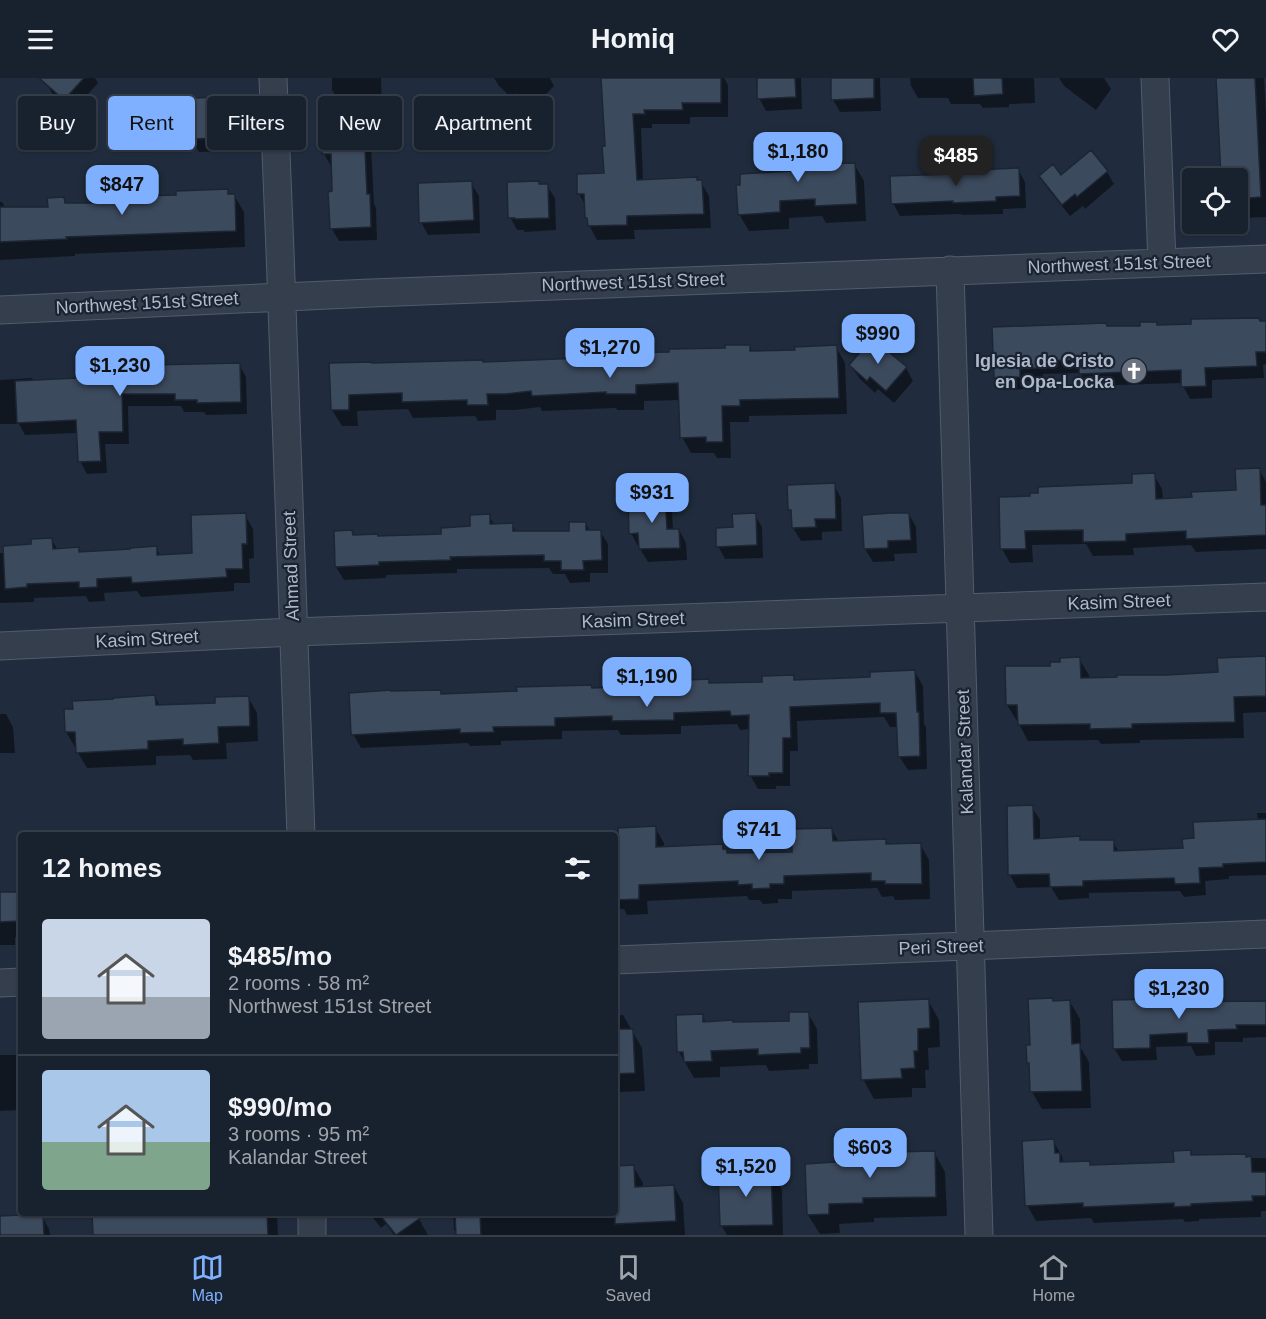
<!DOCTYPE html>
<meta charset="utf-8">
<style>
:root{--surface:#18212e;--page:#252e3a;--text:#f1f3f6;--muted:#9fa3aa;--line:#363e4a;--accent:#7eb0ff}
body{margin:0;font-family:Arial,sans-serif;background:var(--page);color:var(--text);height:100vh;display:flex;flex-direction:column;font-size:22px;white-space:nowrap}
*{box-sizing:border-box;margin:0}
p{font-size:20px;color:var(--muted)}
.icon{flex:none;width:33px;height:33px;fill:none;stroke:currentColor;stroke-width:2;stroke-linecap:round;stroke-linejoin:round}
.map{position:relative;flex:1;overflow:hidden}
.panel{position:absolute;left:18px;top:754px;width:600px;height:384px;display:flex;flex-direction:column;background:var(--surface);border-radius:6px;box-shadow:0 2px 4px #0004,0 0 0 2px var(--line)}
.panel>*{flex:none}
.hud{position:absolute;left:18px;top:18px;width:600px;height:54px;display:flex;gap:12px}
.controls{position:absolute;left:1182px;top:90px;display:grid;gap:12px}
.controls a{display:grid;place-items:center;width:66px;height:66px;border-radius:6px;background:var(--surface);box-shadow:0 2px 4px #0004,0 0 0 2px var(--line);font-size:30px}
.price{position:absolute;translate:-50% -51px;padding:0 14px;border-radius:12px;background:var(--accent);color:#111;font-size:20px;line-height:39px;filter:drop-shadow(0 2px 3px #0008)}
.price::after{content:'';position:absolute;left:50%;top:36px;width:18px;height:14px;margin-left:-9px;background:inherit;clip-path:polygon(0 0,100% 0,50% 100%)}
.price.selected{background:#222;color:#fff}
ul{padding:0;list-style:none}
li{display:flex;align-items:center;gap:18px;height:150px;padding:0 24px}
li+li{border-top:2px solid var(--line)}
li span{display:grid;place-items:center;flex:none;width:168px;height:120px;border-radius:6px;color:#555}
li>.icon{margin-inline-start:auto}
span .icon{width:72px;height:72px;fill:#fffc;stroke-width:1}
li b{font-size:26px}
h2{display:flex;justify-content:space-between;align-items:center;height:72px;padding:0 24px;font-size:26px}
.chip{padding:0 21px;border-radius:6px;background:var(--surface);box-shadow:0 2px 4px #0004,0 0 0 2px var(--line);font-size:21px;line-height:54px}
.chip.selected{background:var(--accent);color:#111}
header{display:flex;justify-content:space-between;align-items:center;height:78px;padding:0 24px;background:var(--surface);font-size:27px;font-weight:700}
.dock{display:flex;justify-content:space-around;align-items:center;height:84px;border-top:2px solid var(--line);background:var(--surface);font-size:16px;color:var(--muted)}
.dock a{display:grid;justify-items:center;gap:3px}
.dock .selected{color:var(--accent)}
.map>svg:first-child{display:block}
.shadow{fill:#0007}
.building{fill:#3c4a5d;stroke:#1c2533;stroke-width:1.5}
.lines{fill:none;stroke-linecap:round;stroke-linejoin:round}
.minor-casing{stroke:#525c6b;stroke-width:29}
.minor{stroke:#343e4d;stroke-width:27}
.labels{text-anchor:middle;stroke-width:4.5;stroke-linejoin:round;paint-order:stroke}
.street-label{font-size:18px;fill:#afb9c9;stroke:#1a2331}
.poi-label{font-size:18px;font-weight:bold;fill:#afb9c9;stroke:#1a2331;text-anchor:end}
</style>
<header><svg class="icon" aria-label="menu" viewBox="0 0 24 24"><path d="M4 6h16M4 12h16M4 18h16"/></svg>Homiq<svg class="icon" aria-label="heart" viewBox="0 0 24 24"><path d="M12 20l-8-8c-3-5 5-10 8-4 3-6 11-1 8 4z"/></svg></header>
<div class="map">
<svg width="1266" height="1157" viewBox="0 0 1266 1157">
<rect width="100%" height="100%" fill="#202c3d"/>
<path class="shadow" d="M50,0H95L98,5L72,34L53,17L46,4Z
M332,0H381L382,27L342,29L332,12Z
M494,0H550L554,8L533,30L517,15L512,20L499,8Z
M603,0H724L728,7V39H690V46H652V50H641L643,103L701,104L709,118L711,150L634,152L635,161L597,162L589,147L586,128L579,116L606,96V69Z
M756,0H801L802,31L766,33L759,20L757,13Z
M832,0H880L881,33L840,34L833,22Z
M910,0H1034L1035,25L1009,26V29L983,30L980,26H951L948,20H918L911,8Z
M1059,0H1104L1111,11L1096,32L1064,8Z
M1218,0H1264L1266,35V139L1238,140V100H1223Z
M221,21L229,34L230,73L199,74L191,61V52L176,53L168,40Z
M363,53L371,66L374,126L376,130L377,162L339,163L332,151L333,115L331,88L324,76Z
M814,63L824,80V87L854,86L864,103L866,143L826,145L822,138L789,140V151L749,153L739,136L793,95Z
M1018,91L1025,104L1026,130L1003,131V136L962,137L961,136L900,138L893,125L954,98Z
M1107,94L1114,106L1085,131L1083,128L1070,138L1048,111L1040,99H1061Z
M471,105L479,118L480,155L428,157L421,144Z
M540,108H547L555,120L556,152L524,154V152H517L510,139Z
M132,110L137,120L178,118L227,112L230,117H234L244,134L245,169L75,176V178L0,182V124H2L6,131H49L63,121L66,126H102Z
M1260,244H1266V286L1263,287L1264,300L1212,302V320L1190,321L1183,308L1182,305L1088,308L1080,295L1043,296V303H1027V311L1003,312L996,299L1108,250H1142L1156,245L1158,248Z
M749,268L753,274L796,273L836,269L845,285L847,336L749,338V344H730L731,380H717L714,375H691L682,359L680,322L644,323V332H617L616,330L542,333L540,329L515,332H496V342L478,343L475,338L413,340L408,331L357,333L358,348H342L332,332L331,286L483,285L607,280L726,272Z
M239,286L246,299L247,336L206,337L204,334H184L181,328H128L129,366H105L107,395L87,396L80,383L78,355L25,357L19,346H0V302L32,300L34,303L151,297Z
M851,288L906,290L913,303L894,325L878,311L875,315L859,300Z
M1259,391L1266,404V471L1196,474L1191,467L1133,470L1134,477L1093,478L1086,466L1032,467L1033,484L1010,485L1002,471L1000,421L1031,420L1134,406L1154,397L1162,411L1163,422L1193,421L1237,413Z
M834,407L841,420L842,453L822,454V462L801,463L793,450V438L790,432L789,409Z
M665,420L672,433L673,452H679L686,465L687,482L648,484L640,471V468H638L631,455Z
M909,436L916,449L917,475L894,476L895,483L873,484L865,471Z
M245,437L253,451L254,480L249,481L250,505H234V513L141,519L137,513L104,515L105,523L89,524L86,518L34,520V524L0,525V475H5L51,461L58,472L78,471L81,476L156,470L161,478L194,477Z
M755,437L762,449L763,480L725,481L718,468L734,450Z
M489,438L495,448L512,447L517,455L570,454L586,445L590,454L600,453L608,466V495H590V504L570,505L565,496H553L549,490L457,491V495L386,497V500L344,502L336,489L352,454L354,459L379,460L443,458L471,449Z
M1266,579V634L1243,635L1244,660L1140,662V665L1101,666L1098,662L1028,663L1019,646V643H1017L1007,627L1051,589L1079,581L1089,597V602L1219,595Z
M915,594L923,608L924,646L926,649L927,691L908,692L899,678L898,649H890L884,639L797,643L798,673H790V708H776V711H758L750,697V651L740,652L737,646L681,648V656L621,657L618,652L562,653V661L501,663V667L470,668L468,665L361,670L353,656L440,614L442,617L593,612L644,609L708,603L710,607L763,605L793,599L796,603L872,600Z
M155,618L160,629L217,626L248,619L257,635L258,663L226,665L227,681L193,682L190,677L156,678V687L87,690L78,675V669H75L66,654Z
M0,636H6L13,649L15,675H0Z
M1032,729L1040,742V762L1079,760L1082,764H1113L1119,774L1185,771L1195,762L1258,743L1257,735H1266V797L1229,798V801L1205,803L1206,817L1184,819L1180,813L1089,815V820L1059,822L1051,809L1017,810L1010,797Z
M655,750L664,765V770L722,767L729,777L794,775L832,752L839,764L885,763L887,767L920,766L929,782L930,821L895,822L893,818L882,819L877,810L792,813V821H778V825L763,826L760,822H749L747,818L647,823L648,836L627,837L624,831H615V775H621Z
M0,815H21V859H15V867H0Z
M1052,921L1054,924H1070L1080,941L1081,970L1089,984L1091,1030L1042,1031L1032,1014L1031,989L1029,985L1031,968Z
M928,922L939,942L940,969L928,970L929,992H925L926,1010H912V1019L874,1021L863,1001Z
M1157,923L1159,926L1266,924V959L1243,960V964H1215V977L1196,978L1191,968L1156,969L1157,982L1122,983L1114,970Z
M808,935L817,951L818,986H809V991L769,993L766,987L720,989V999L694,1000L679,974L702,937L706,945H791Z
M623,937L642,970L645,1013L619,1014L615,1007V938Z
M0,977H21V1032L0,1033Z
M1053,1063L1062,1078L1064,1086L1089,1085L1091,1088L1175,1086L1190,1073L1193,1078L1245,1077L1247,1080H1266V1133H1261V1139L1199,1141V1143L1185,1144L1183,1141L1094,1145L1091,1140L1036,1143L1027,1127Z
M934,1074L945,1094L947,1138L874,1140V1144L839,1146L840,1155L820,1156L808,1137L850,1085Z
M633,1088L643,1105V1110L674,1108L683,1125L685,1157H457L454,1152L453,1136H615V1089Z
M770,1092L782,1112L783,1157H727L721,1147Z
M93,1136H203L205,1138V1157H94Z
M231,1136H277L278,1157H232Z
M370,1136H416L428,1157H394L386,1146L381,1150Z
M42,1138L49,1151L50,1157H0V1139Z"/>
<path class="building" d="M39,0H84L64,22Z
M601,0H721V25H682L683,32H644L645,36H633L637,102L697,99V102H702L704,136L627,138V147L588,148L587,140H585L584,116H577V96L604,95L602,68H605Z
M757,0H795L796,19L757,21Z
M831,0H874V20L831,22Z
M973,0H1002L1003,16L974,18Z
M1216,0H1255L1261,119L1238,121V100H1221Z
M222,19L224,60L190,61L189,39L167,40L166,21Z
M364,51L367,116H370L371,149L330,151L328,114L332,113L331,76H322V56L330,55V53Z
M815,61L816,86L855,85L857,126L815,128V121L780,123V134L738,137L736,107H740V96L791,93L790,63Z
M1091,72L1108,93L1077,119L1075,116L1062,127L1039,98L1053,86L1061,97Z
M1019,90L1020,118L996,119V123L953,125V123L891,126L890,98L952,96V93Z
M472,103L474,142L419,145L418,105Z
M539,103V106H548L549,140L516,141L515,140H508L507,104Z
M133,109V118L176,117V113L228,111V116H235L236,153L66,159L67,161L0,164V129H48L47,120L64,119L65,125H100V110Z
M1259,240L1260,243H1266V274H1256L1257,288L1205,290L1206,308L1181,309V292L1079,296V282L1036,283L1037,290L1020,291V299L994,300L992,249L1106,245L1107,248H1140V244H1157V247L1191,246V241Z
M872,260L907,289L886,313L870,299L867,303L849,287Z
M725,267H750V273L795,272L794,269L837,267L839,320L740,322V328H722L723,364H706V359L680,360L678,305L636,307V316H606V314L532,318L531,313L505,316H487L488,327H467V322L402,324V315L349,317V332H331L329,285L372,284V285L483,282V284L605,279V275L669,274V271L725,270Z
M240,285L241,324L197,325V322H175V316H122L123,354H99L101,383L78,384L76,342L17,345L15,303L77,300V298L149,295V287Z
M1260,390L1261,427H1266V457L1186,461V453L1126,456V463L1083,464V452L1025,453L1026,471H1000L999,419L1030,418V415H1038V409L1132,405V396L1155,395L1156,421L1192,419L1191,414L1236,412L1235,391Z
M835,405L836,441H815L816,449L792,450L791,432H788L787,407Z
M665,419L667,451H679L680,470L639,471L638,455L629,456L628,421Z
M246,435L247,466H242L243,491H226L227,499L132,505L131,499L97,501V509L79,510V504L27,506V509L5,511L3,468L31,466V461L52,460L53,471L79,469V474L130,471V470L157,468V477L192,475L191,437Z
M756,435L757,467L716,469V450L733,449L732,436Z
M891,435H909L911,462L888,463V470L864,471L862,437Z
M490,436V446L513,445V453H569V444H586V452H601L602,482L583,483L584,492H561V483H544V477L450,479L451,482L379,484V487L335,489L334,453L352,452L353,457L378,456V458L441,456V450L470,448V437Z
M1266,578V618L1234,619L1235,644L1132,646V650L1090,651V646L1018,647L1017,627H1006L1005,588H1050V584H1060V580L1080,579L1081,600L1117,599L1116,597H1167L1218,594L1217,580Z
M915,592L917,634H919L920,678L898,679L896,635H880V625L790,629L791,660H783V695H769V698H748L749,637L731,638L730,633L674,635V642L612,643V638L555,640V648L493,649L494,654L460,655V651L351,657L349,615L391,612V613L441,612V616L517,613L516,609L591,607L592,610L642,608V604L709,601V605L762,604V598L794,597V602L870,599V594Z
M155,617L156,627L215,625V619L249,618L250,648L218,649L219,665L183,667V661L148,663V671L76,675L75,654H65L64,631H73L72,623L113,621V620Z
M1033,727L1034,761L1080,758V762H1114V773L1183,770L1182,761L1194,760L1193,744L1266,741V784L1223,786V789L1199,790L1200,805L1175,806L1174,800L1083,803V808L1050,809L1049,796L1008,797L1007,728Z
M656,748V769L723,766V771H727V775L792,774V762H795L794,751L832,750L833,763L886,761V766L921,765L922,806H885V803H871V795L784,798V806H770V810L752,811V806L738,807V803L639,807V821L617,822L615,774L619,773L618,750Z
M0,814H21V843L0,844Z
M1053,920V923L1070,922L1072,966L1080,965L1082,1013L1030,1014L1029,985L1027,986L1026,967H1030L1028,921Z
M929,921L930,950L918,951V973H914L915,990L901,991L902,1000L861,1002L858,924Z
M1158,921V924L1266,923V947H1236L1237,951L1208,952L1209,965H1187V955L1150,957V970L1113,971L1112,922Z
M789,934H809L810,970H801V975L758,977V971L711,973L712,983L684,984L683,974H677L676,937L703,936V944L733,942V944L789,943Z
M615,951H633L635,995L615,996Z
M1054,1061L1055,1075H1060V1084L1090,1083V1087L1174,1084L1173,1073L1191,1072V1077L1246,1076V1079L1251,1078L1252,1094H1266V1118H1252L1253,1123L1191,1126V1128L1174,1129V1125L1083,1129V1125L1025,1128L1022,1063Z
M935,1073L936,1119L863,1120V1125L829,1126V1136L807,1137L805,1086L849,1083L848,1075Z
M634,1087L635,1109L674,1107L676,1143L615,1146V1088Z
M771,1091L773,1147L720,1148L718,1092Z
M43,1136L44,1157H0V1138Z
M92,1136H267L268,1157H93Z
M379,1136H426L396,1157Z
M455,1136H480L481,1157H456Z"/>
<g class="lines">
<g class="minor-casing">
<path id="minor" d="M273,0L280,173L301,758
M1155,0L1162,185
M950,192L979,1157
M0,232L371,215L1266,181
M0,568L293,554L1266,519
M615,882L1266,856
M0,905L21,904
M312,1136V1157"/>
</g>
<use href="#minor" class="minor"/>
</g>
<defs>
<g id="church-disc" transform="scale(1.35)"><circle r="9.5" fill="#6b7280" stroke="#1a2331"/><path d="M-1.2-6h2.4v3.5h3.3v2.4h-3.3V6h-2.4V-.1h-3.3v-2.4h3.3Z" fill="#fff"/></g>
</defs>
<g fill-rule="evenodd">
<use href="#church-disc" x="1134" y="293"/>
</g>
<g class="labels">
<g class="street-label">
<text transform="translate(1119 186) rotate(-2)" y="6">Northwest 151st Street</text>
<text transform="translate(633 204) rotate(-2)" y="6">Northwest 151st Street</text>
<text transform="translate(147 225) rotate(-3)" y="6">Northwest 151st Street</text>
<text transform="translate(291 488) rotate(-92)" y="6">Ahmad Street</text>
<text transform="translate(1119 524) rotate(-2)" y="6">Kasim Street</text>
<text transform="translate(633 542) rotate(-2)" y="6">Kasim Street</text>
<text transform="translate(147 561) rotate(-3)" y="6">Kasim Street</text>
<text transform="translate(965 674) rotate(-92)" y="6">Kalandar Street</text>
<text transform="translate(941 869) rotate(-2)" y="6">Peri Street</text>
</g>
<g class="poi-label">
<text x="1114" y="289">Iglesia de Cristo<tspan x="1114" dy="21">en Opa-Locka</tspan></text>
</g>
</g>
</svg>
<div class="controls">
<a><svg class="icon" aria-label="locate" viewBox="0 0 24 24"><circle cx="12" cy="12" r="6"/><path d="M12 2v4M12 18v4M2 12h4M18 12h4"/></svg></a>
</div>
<b class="price" style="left:798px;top:105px">$1,180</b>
<b class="price selected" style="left:956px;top:109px">$485</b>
<b class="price" style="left:122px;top:138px">$847</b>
<b class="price" style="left:878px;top:287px">$990</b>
<b class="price" style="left:610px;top:301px">$1,270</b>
<b class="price" style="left:120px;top:319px">$1,230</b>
<b class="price" style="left:652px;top:446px">$931</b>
<b class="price" style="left:647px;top:630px">$1,190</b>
<b class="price" style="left:759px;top:783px">$741</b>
<b class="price" style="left:1179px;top:942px">$1,230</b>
<b class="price" style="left:870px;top:1101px">$603</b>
<b class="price" style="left:746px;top:1120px">$1,520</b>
<div class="hud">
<a class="chip">Buy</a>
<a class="chip selected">Rent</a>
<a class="chip">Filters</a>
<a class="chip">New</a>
<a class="chip">Apartment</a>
</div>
<section class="panel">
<h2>12 homes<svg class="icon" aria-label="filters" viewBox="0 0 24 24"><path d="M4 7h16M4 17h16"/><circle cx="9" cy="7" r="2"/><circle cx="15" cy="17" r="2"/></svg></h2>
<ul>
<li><span style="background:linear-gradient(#c9d6e8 65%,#9aa5b1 0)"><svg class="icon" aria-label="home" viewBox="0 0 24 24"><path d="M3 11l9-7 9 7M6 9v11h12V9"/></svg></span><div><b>$485/mo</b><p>2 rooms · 58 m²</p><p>Northwest 151st Street</p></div></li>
<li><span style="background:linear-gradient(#a9c7e8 60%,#7fa58c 0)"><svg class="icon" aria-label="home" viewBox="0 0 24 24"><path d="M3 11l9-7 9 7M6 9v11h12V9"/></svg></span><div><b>$990/mo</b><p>3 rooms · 95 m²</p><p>Kalandar Street</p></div></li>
</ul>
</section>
</div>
<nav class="dock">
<a class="selected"><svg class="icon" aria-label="map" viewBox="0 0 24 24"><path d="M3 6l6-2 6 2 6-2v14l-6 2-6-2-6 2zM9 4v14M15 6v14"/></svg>Map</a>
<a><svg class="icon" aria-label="saved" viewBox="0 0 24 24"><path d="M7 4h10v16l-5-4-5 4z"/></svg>Saved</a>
<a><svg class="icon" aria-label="home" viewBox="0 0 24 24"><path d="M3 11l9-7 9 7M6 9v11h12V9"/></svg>Home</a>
</nav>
